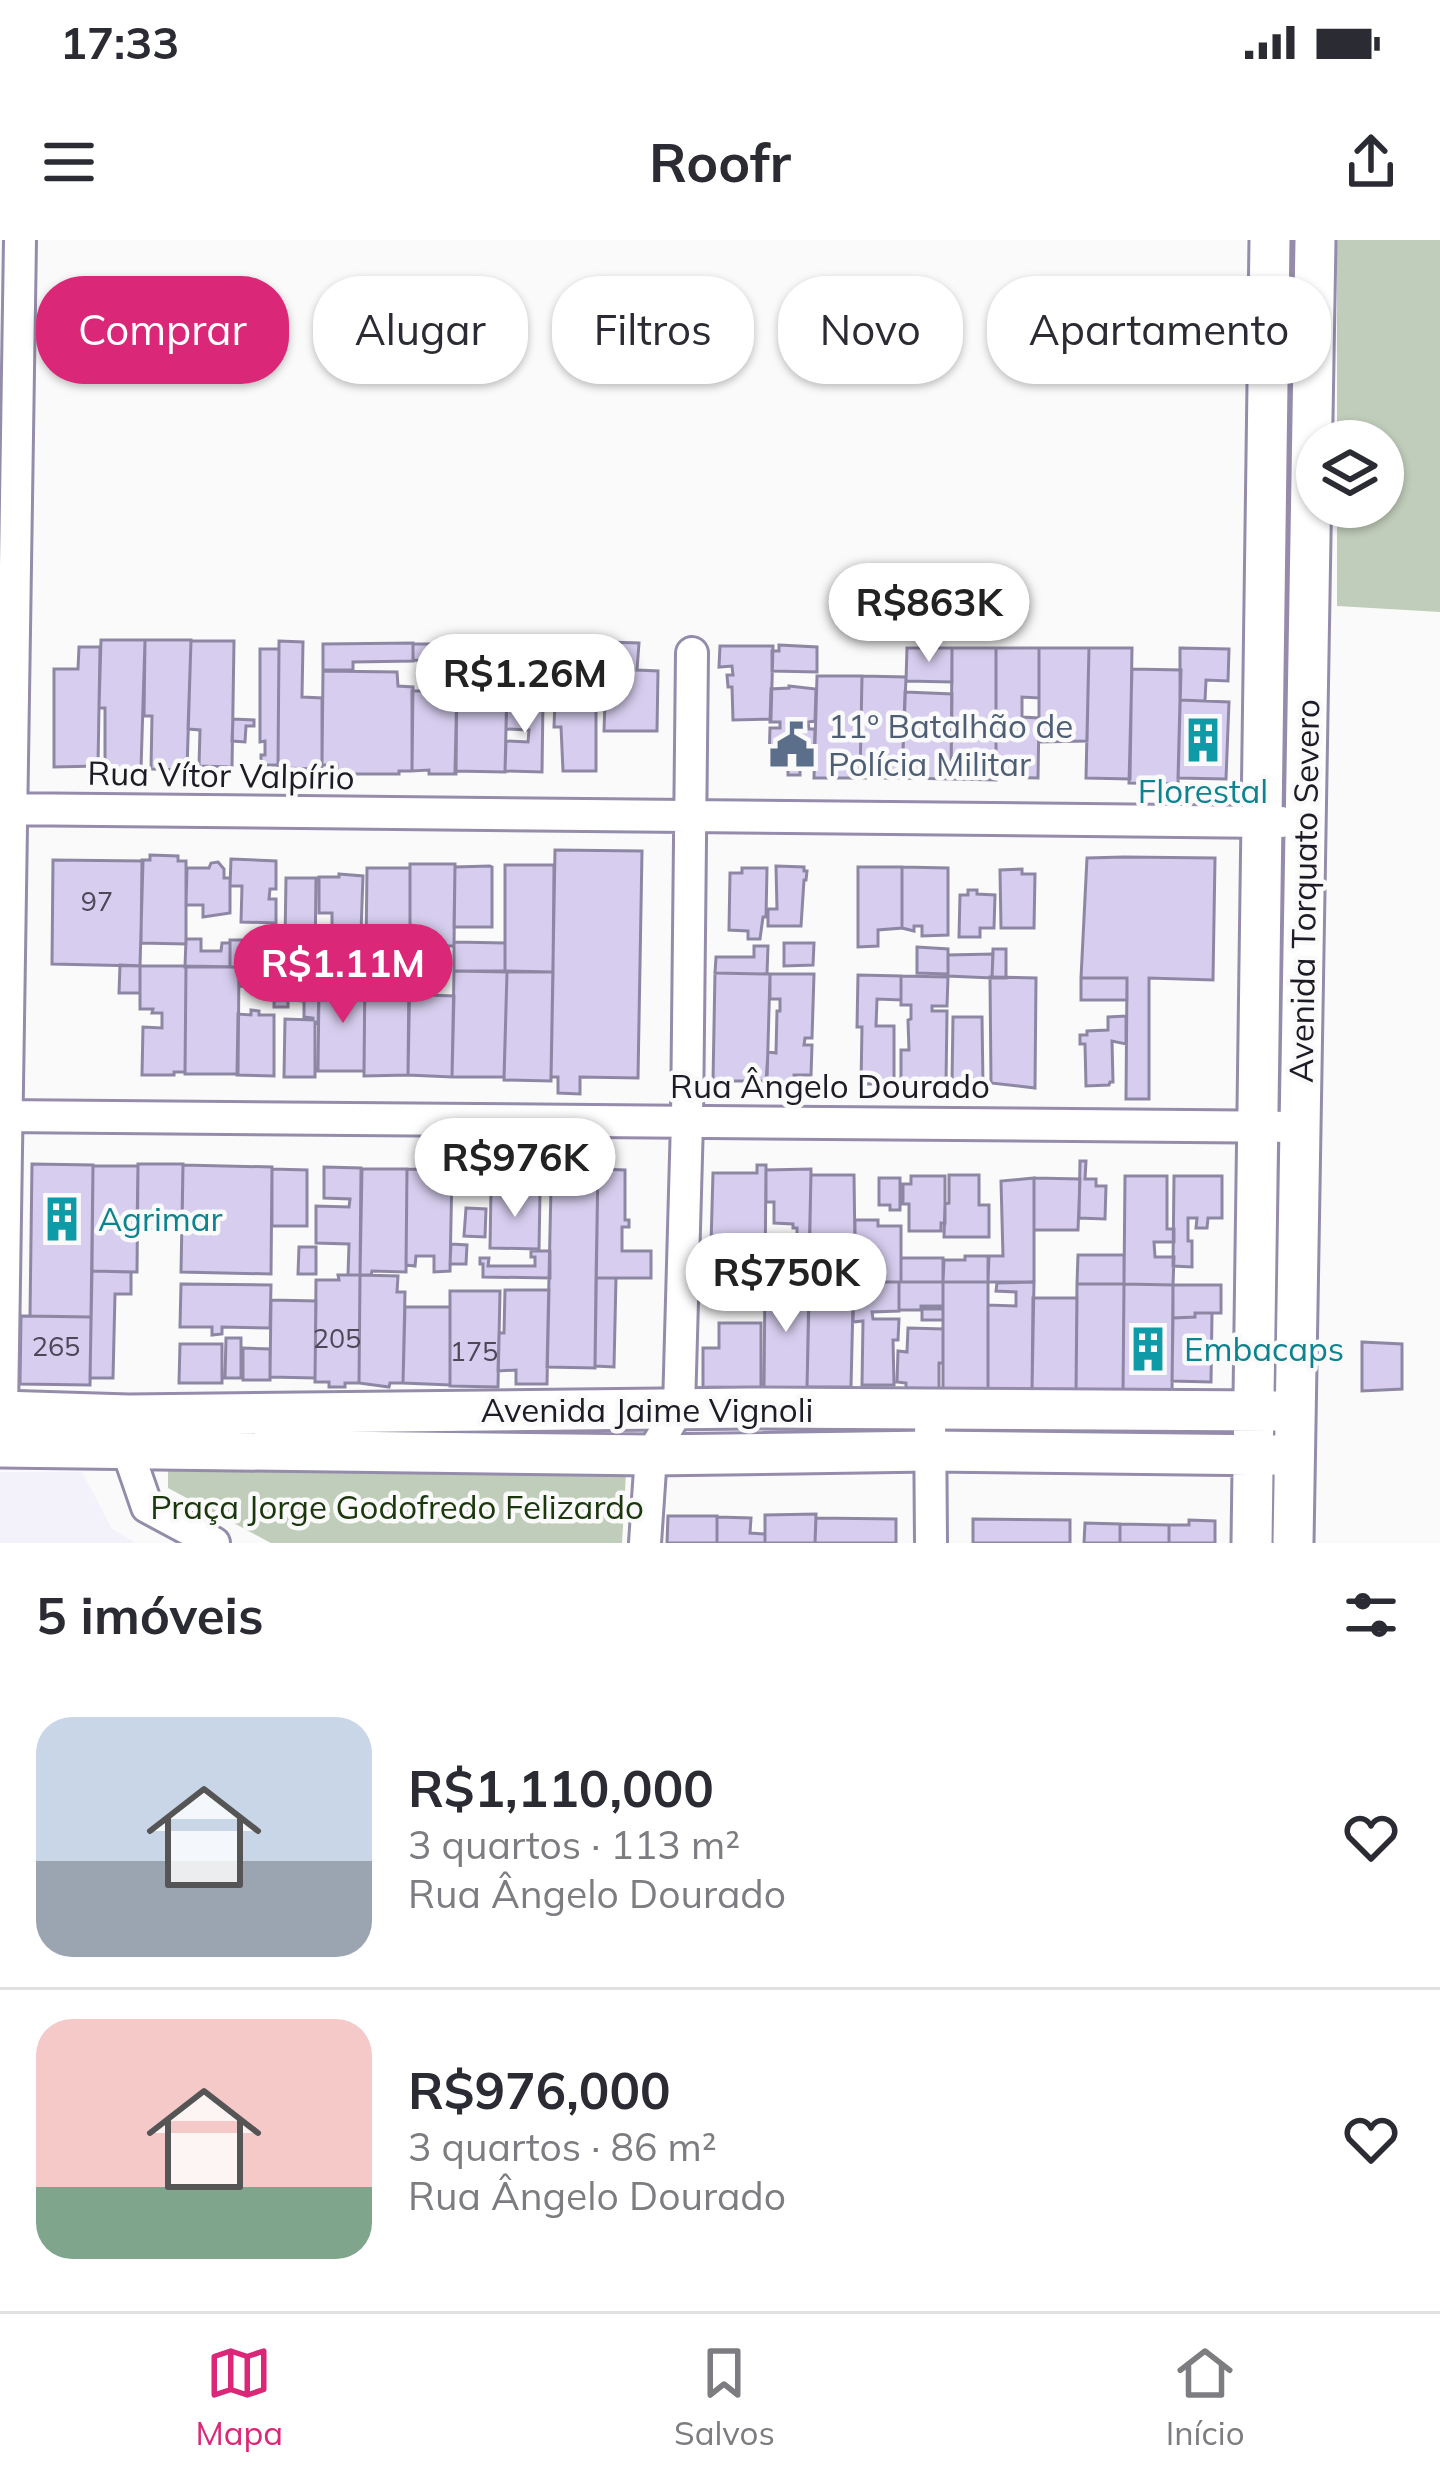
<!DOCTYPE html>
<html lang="pt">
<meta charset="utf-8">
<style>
:root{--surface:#fff;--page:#f7f7f7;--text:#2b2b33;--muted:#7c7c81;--line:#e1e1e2;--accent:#db2777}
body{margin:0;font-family:Mulish,sans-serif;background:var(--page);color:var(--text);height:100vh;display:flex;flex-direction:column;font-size:45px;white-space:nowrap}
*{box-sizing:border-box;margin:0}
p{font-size:39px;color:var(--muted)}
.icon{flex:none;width:66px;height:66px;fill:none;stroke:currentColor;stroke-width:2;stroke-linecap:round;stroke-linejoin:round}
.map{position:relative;height:1303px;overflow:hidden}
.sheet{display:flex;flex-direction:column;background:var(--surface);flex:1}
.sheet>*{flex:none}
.hud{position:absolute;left:36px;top:36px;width:1368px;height:108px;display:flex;gap:24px}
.tools{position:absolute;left:1296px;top:180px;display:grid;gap:24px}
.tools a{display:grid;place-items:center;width:108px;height:108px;border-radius:50%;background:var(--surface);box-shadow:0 3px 9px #0004;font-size:60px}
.price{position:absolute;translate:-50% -102px;padding:0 27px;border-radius:42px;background:#fff;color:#222;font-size:39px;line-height:78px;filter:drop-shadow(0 3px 6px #0008)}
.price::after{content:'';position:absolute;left:50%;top:72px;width:36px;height:27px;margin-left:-18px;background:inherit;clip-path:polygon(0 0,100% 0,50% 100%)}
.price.active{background:var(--accent);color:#fff}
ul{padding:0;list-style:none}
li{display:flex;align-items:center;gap:36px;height:300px;padding:0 36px}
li+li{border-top:3px solid var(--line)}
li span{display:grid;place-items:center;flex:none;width:336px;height:240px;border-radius:36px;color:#555}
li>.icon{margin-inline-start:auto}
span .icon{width:144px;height:144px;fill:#fffc;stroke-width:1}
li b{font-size:51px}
h2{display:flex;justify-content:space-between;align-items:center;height:144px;padding:0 36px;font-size:51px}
.tag{padding:0 42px;border-radius:48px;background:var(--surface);box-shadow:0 3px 9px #0004;font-size:42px;line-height:108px}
.tag.active{background:var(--accent);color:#fff}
.status{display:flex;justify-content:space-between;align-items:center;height:84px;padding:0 60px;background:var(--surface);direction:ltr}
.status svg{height:33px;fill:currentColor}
header{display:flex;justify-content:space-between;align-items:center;height:156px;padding:0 36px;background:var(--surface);font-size:54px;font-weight:700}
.tabs{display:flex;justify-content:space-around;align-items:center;height:168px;border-top:3px solid var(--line);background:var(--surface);font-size:33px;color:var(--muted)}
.tabs a{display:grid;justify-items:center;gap:6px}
.tabs .active{color:var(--accent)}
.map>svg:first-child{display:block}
.built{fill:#f3f1f9}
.park{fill:#c0cdba}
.building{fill:#d7ceef;stroke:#8e87a4;stroke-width:3}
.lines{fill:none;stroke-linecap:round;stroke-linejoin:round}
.minor-casing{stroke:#948caa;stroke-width:36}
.tertiary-casing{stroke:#948caa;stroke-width:45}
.minor{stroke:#fff;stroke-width:30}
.tertiary{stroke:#fff;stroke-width:39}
.labels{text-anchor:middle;stroke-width:9;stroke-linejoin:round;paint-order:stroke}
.number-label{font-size:27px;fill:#4c4858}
.service-label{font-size:33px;fill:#4e5e75;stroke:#fafafa;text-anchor:start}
.street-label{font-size:33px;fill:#1e1b26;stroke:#fafafa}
.culture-label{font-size:33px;fill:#0d838f;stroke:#fafafa;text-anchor:start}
.park-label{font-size:33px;fill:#1b380d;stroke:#fafafa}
</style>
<div class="status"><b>17:33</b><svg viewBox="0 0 49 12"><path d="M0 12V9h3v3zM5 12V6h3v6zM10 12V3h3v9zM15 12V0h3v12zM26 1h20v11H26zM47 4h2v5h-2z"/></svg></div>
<header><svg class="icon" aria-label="menu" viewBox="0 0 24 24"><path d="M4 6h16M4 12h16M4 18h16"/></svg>Roofr<svg class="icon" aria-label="share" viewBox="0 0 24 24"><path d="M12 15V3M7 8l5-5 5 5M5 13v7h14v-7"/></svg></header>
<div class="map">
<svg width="1440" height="1303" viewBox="0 0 1440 1303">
<rect width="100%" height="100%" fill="#fafafa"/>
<path class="built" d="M0,1232H82L112,1289L136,1303H0Z"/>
<path class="park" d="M1337,0H1440V372L1337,366V267H1383V201H1337Z
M168,1230L626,1233L622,1303H271L168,1248Z"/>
<path class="building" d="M458,399H508L505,532L455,531Z
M101,400H145L141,529H105V468H99Z
M145,400H191L187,530L151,529L152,476H144Z
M191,401H234L232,527L199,526L200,490L188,489Z
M279,401L303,402L302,457L322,458V529L278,528Z
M607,402L639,403L637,430L658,431L657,491H604Z
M323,404L413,403V421L353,422V430H323Z
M413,404H443V421L413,420Z
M508,404L556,406L555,441H541V428L518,427L517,445L507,444Z
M573,405L598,407V414L606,415V434L556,430V412H572Z
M779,405L817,407V432L772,431V411H779Z
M720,406H773L771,479L733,480L732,447H728L727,435H733L732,426L719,427Z
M79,407H100L98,526L54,527V429H78Z
M907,408H952V442L906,441Z
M952,408H996V540L951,539Z
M996,408H1039V458L1022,457V477L1039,478L1038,538L996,537Z
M1039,408H1089L1087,501L1039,502Z
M1089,408H1132L1130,539L1086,538Z
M1180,408L1229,409L1228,441L1206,440L1205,461L1180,460Z
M260,409H279L278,525H261V515H265V501L260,502Z
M1132,429L1181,430L1178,544L1129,543Z
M323,431L397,432L398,446L413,447L412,531H399V534H337V525H322Z
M441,435H457L456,534H429V530L412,531V451H441Z
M817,436H862L860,538H814Z
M862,436L906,437L902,538H860Z
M789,446L816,449L815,481L808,482L809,489H815L814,522H800V535H788V521H769L770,488H780V482H770L771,449L789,448Z
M905,452L952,454L951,539L902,538Z
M507,459L543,460L542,532L505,531L506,501L528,502L529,490L506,489Z
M1180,460L1229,462L1226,539L1178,538Z
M555,461H575V468H596V531H563L561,487H554Z
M233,479L254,480V486H246L245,502L232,501Z
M555,610L642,611L638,838L580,837V854L558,853V837H551Z
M150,615L178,616V621H186V704L141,703L142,620H150Z
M1124,617L1215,618L1213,740L1149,738V859H1126L1127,738H1081L1087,618Z
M231,619L276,621V649H270L269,659H276V683L241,682L242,646H230Z
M53,620L143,621L140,726L52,724Z
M218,622L224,629V638H230V673L203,677V665H186L187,628H209L211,623Z
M410,624H455L454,706H410Z
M505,625H554L553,732L505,731Z
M490,626L492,627V687H454L455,627Z
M776,626L804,627V631H807L806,640H804L801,686H768V669H777Z
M858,627H902V688L878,690V706L858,707Z
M902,627L948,628V695L922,696V686H914V691L902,688Z
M367,628H410V716H387V711H366Z
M742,628H767L766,677H763L760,699H748V691L729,690L730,633H742Z
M1022,629V634H1035L1034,688H1001L1000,630Z
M339,634L363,636L361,692H332V673H319V637H339Z
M286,638H316L315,723H288V729L275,728L276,700L285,701Z
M968,650H977V654L995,655L994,688H980V697H959L960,655H968Z
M265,693H276L275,728L230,727V700H264Z
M186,699H201V711H221L222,703H230V727H185Z
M454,702L505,703V731H454Z
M784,703H814L813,725L784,726Z
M346,705H366L365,730L345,729Z
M754,706H768L767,734L715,733L716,717H754Z
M917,707L948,709V734L917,733Z
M993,709H1006V738H992Z
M993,714L992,738L948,736V715Z
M120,725L140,726V753H119Z
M140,726H186L185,832H174V835H142L143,787L162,788V773H152L153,769H140Z
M186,726L239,727L238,834H185Z
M239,727L274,728V747L239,746Z
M275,728L319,729V750H308L307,753H319L318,783L315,782V837H284L285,779L313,780V778L304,777V761L288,760V767H274Z
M350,730H365L364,831H318L319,748L350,749Z
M365,730L409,731L408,835L364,836Z
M410,730H428L427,755L454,756L452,837L408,835Z
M454,731L507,732L504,837H452Z
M507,732H553L551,841L504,840Z
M715,733L770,734L767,841H713Z
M770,734H814L812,798H805L804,805H812L811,835H794V842H766L768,812L776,813L777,771H780V759H770Z
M858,735L901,736V760L877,759L876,786H894V844H861L862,787H857Z
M901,736L948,737L947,766H932V771H947L946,844L901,845V810H909L908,780L911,779V765H901Z
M990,737L1036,738L1035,848L991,843Z
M1081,738H1127V760H1081Z
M251,770L259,771V775H274V836L237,835L238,774L251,775Z
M1126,776V804L1112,801L1113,842H1110L1109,845L1086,846L1085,804H1080V795H1087V791L1108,790V777Z
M953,777H982L983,845L952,844Z
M1080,921H1086L1085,939H1096V946H1106L1105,979L1079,978Z
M569,922H598L595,1128L547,1127L551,948H569Z
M32,924L93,925L91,1077L30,1076Z
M138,924H183L182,989H137Z
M183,925L272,927L271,1034L181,1032Z
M757,925H766L765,1040L710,1039L713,933H757Z
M93,926H138L137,1032L92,1031Z
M324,927L361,928L360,1035H348L349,1004L316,1003V966L349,967L350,959L324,958Z
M272,929L307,930V986H272Z
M362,929H407L406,1032L372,1031L371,1035H360Z
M407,929L452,930L450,1031L434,1032V1016H416L415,1026L406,1025Z
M598,929L625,930V980H629V987H622V1011H651V1038H596Z
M811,929L809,1041L765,1040V1015H769V1001L781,1004V1014H797V988H793V984L774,983V962H766V930Z
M811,935H854L855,1008L827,1009L826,1019L809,1018Z
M949,935H979V965H989V997H944L945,964L949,963Z
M911,936H945V983H941V991H909V964H903V944H911Z
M1125,936H1167V989H1174V1002H1154L1155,1017H1174L1173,1045L1124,1044Z
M1174,936H1222V978H1208L1207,988H1196L1197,978H1188V1001H1192V1027L1173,1026Z
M879,938H900V970H890V965H879Z
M1034,938V1042H988V1016H1003L1001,941Z
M1034,938L1080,939L1078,990H1034Z
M491,950L540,953L539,1009L490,1008Z
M466,968L486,969L485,997L464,996Z
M855,980H878V986H901V1042H855Z
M451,1004L467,1005L466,1024H450Z
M299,1007H316V1034H298Z
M531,1011H550V1038L483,1037V1024H480V1018H489L488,1026H535V1017H531Z
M1078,1015H1124V1044H1077Z
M965,1016H989L988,1042H943L944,1020H965Z
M901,1018H943V1042H901Z
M92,1031L131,1032V1054H115L113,1138H90Z
M338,1035H360L359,1143H345V1147H329V1142H315L316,1040H339Z
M360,1035L398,1036L397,1052H405L403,1143H390L389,1147L359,1143Z
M596,1038H616L614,1127L595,1126Z
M765,1040L809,1041L807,1150L764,1148Z
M854,1042H899V1071L872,1072L873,1079H899L898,1100H893L894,1145H862L863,1081L853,1082Z
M899,1042H943V1066H921V1070H899Z
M943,1042H988V1150L943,1149Z
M1034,1042L1032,1150H988V1065L1016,1066V1052L996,1051L997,1043Z
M181,1044L271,1045L270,1088L222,1087V1094L212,1095V1087H180Z
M1077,1044H1124L1123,1151H1076Z
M1124,1044L1173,1045L1172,1155L1123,1154Z
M1173,1045H1221V1073H1195V1077L1173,1078Z
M505,1050H549L547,1144H516V1130L498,1131L499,1093H504Z
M450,1051H500L498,1147L450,1146Z
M1033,1058H1077L1076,1156H1032Z
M271,1060L316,1061L315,1138L270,1137Z
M809,1061L853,1062L851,1147H807Z
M405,1067H450V1145L403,1143Z
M922,1069H943V1080H922Z
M1195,1073H1212L1211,1142L1172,1141L1173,1078L1195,1077Z
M21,1076L91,1077L90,1145L20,1144Z
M719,1083H761V1148L703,1147V1108H719Z
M908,1088L943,1089V1123H939V1149L906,1148V1143L897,1142L898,1111L907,1112Z
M226,1098H241V1138H225Z
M1362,1102L1402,1104V1149L1362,1151Z
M180,1104H222V1143H179Z
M243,1108L270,1109V1140H243Z
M816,1274L815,1303H765V1275Z
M668,1276H717V1303H667Z
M717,1277L751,1278L750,1293L765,1294V1303H717Z
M816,1278L896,1279V1303H815Z
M973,1279L1070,1280V1303H973Z
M1189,1280L1215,1281V1303H1169V1285H1189Z
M1085,1283L1120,1284V1303H1084Z
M1120,1284L1169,1285V1303H1120Z"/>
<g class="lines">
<g class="minor-casing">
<path id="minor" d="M0,569L1281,582
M0,876L1300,887
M2,1171L20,0
M930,1171L931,1303
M128,1193L127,1209L147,1267L214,1303
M645,1303L651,1215L679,1168L687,881L692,413"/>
</g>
<g class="tertiary-casing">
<path id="tertiary" d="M0,1171L129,1175L750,1168L1277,1171
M0,1207L651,1215L930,1211L1278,1215
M1252,1303L1270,0
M1293,1303L1315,0"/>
</g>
<use href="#minor" class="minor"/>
<use href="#tertiary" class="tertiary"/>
</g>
<defs>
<g id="building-bare" transform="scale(3.6)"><path d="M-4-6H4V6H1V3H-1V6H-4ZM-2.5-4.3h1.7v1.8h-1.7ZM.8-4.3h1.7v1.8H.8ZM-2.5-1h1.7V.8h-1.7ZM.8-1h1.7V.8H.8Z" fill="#0f9aa8" stroke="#fafafa" stroke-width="2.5" paint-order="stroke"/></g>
<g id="civic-bare" transform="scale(3.6)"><path d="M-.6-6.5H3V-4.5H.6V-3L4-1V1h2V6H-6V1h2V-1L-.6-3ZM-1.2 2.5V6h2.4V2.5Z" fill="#5c6f8a" stroke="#fafafa" stroke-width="2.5" paint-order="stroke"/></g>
</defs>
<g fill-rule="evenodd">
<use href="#building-bare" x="1203" y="500"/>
<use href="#civic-bare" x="792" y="505"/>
<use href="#building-bare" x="62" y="979"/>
<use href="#building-bare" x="1148" y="1109"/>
</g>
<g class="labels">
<g class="number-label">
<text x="97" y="671">97</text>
<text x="337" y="1108">205</text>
<text x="56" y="1116">265</text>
<text x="474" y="1121">175</text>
</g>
<g class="service-label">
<text x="828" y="498">11º Batalhão de<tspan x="828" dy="38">Polícia Militar</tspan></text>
</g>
<g class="street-label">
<text transform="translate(221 535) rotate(1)" y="12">Rua Vítor Valpírio</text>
<text transform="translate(1304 651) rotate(-89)" y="12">Avenida Torquato Severo</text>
<text x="830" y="858">Rua Ângelo Dourado</text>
<text x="647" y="1182">Avenida Jaime Vignoli</text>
</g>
<g class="culture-label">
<text x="1203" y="563" text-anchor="middle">Florestal</text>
<text x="98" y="991">Agrimar</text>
<text x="1184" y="1121">Embacaps</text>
</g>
<g class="park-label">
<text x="397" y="1279">Praça Jorge Godofredo Felizardo</text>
</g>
</g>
</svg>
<div class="tools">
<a><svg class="icon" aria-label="layers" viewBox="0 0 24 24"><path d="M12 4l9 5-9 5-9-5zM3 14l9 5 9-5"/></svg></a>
</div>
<b class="price" style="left:929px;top:425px">R$863K</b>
<b class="price" style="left:525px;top:496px">R$1.26M</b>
<b class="price active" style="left:343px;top:786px">R$1.11M</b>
<b class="price" style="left:515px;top:980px">R$976K</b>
<b class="price" style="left:786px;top:1095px">R$750K</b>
<div class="hud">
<a class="tag active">Comprar</a>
<a class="tag">Alugar</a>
<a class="tag">Filtros</a>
<a class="tag">Novo</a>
<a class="tag">Apartamento</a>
</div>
</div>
<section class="sheet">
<h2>5 imóveis<svg class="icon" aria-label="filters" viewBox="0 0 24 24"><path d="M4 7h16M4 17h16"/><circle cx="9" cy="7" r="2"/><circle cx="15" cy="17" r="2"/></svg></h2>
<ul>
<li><span style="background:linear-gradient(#c9d6e8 60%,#9aa5b1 0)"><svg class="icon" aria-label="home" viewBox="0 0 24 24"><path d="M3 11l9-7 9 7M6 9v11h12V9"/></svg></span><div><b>R$1,110,000</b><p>3 quartos · 113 m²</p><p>Rua Ângelo Dourado</p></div><svg class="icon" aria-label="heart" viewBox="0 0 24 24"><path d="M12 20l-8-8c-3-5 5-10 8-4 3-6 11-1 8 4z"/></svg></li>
<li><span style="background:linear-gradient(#f6c9c9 70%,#7fa58c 0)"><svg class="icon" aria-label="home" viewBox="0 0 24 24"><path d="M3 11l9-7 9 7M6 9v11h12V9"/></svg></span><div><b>R$976,000</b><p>3 quartos · 86 m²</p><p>Rua Ângelo Dourado</p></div><svg class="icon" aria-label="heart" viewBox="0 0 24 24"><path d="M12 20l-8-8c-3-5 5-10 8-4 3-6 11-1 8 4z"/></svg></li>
</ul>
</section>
<nav class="tabs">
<a class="active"><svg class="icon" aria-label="map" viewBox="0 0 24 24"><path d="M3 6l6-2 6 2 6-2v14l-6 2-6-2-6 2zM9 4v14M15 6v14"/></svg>Mapa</a>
<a><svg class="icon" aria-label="saved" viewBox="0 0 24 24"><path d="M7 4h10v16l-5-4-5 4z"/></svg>Salvos</a>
<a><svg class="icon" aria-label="home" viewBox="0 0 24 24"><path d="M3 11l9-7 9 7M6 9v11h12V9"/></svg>Início</a>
</nav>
